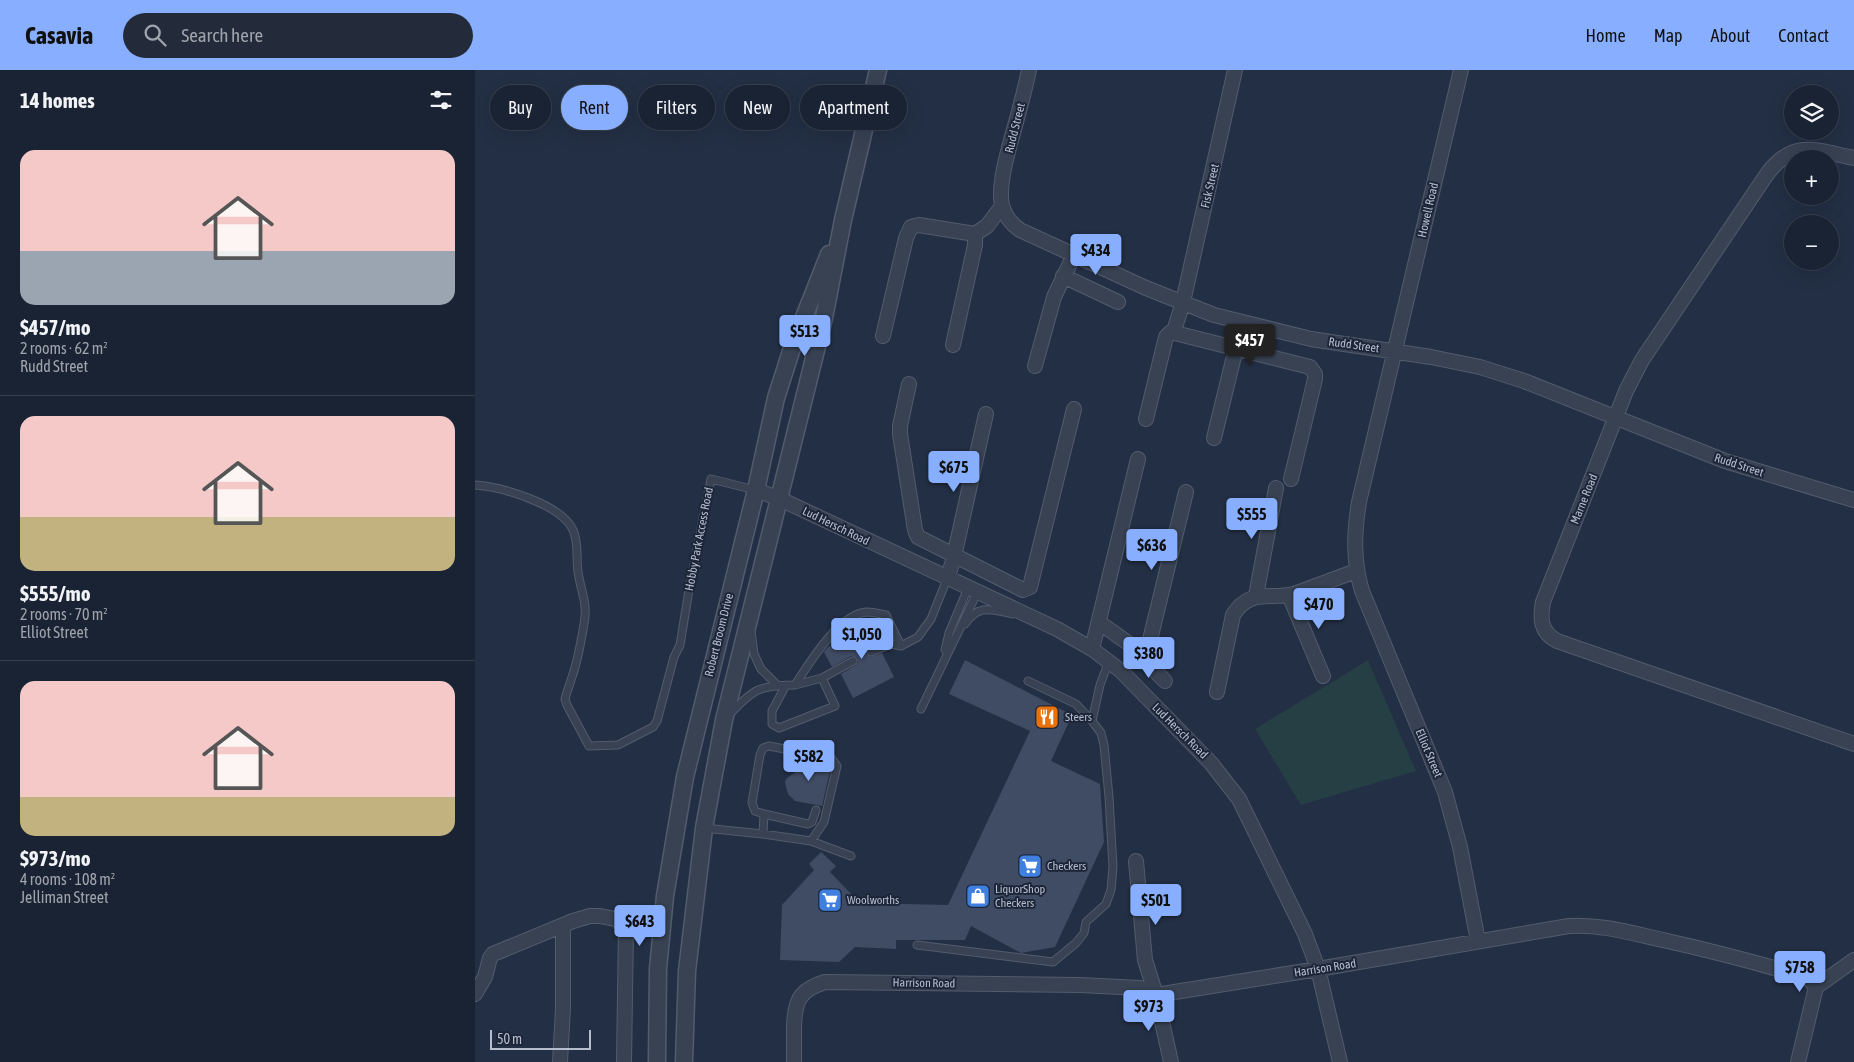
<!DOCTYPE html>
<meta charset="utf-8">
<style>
:root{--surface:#1a2333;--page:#232b3b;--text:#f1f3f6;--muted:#9fa4ac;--line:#38404e;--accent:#88afff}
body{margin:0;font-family:"Asap Condensed",sans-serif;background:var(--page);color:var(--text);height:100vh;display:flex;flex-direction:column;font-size:19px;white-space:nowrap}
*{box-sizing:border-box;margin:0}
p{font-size:16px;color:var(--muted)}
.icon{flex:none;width:28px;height:28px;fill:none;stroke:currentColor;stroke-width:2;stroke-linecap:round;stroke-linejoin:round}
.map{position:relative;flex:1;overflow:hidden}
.details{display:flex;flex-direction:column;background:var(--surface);width:475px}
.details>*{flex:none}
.hud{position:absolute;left:15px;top:15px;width:475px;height:45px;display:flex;gap:10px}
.tools{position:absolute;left:1309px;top:15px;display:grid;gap:10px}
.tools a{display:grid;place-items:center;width:55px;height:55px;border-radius:50%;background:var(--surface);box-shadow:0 5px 20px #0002,0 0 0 1px var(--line);font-size:25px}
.scale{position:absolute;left:15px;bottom:12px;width:101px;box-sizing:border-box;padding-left:5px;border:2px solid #b5bdcd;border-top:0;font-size:14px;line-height:18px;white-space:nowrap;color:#b5bdcd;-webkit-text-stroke:4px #1d2639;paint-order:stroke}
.price{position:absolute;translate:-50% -42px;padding:0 11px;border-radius:5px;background:var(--accent);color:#111;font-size:16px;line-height:32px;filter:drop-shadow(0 1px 2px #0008)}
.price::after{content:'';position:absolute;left:50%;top:30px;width:15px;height:11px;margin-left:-8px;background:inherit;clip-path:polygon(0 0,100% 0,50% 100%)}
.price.current{background:#222;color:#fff}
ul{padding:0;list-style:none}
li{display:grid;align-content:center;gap:10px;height:265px;padding:0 20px}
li+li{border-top:1px solid var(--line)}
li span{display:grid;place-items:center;height:155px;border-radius:15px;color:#555}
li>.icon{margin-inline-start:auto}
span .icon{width:90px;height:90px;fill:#fffc;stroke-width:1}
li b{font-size:21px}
h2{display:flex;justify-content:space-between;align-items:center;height:60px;padding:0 20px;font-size:21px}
.tag{padding:0 18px;border-radius:22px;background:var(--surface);box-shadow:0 5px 20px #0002,0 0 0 1px var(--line);font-size:18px;line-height:45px}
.tag.current{background:var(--accent);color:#111}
header{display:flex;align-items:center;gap:30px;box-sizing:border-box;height:70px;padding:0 25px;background:var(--accent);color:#111}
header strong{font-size:24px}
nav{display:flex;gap:28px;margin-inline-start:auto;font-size:18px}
.search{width:350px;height:45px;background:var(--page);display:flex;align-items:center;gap:12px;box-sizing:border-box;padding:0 18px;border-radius:28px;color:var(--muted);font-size:19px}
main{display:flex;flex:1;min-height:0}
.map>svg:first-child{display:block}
.green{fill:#253f45}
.building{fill:#404c64}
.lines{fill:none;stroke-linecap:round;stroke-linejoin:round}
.service-casing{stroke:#535c6d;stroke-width:9}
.minor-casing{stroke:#535c6d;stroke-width:16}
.tertiary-casing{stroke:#535c6d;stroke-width:19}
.service{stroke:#384253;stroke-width:7}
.minor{stroke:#384253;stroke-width:14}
.tertiary{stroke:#384253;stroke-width:16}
.labels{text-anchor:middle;stroke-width:4;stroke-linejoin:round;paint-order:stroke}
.street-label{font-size:12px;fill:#b5bdcd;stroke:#1d2639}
.poi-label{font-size:12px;fill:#b5bdcd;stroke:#1d2639;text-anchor:start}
</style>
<header>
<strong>Casavia</strong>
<div class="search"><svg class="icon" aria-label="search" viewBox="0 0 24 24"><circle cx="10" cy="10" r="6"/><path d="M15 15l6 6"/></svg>Search here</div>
<nav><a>Home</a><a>Map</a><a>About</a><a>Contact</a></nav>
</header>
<main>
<section class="details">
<h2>14 homes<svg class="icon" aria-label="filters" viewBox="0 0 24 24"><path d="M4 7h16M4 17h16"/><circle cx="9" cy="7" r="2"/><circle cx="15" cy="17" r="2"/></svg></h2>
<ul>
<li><span style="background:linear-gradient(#f6c9c9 65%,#9aa5b1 0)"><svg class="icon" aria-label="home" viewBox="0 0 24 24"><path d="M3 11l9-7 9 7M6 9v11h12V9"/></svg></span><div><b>$457/mo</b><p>2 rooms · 62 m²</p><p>Rudd Street</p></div></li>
<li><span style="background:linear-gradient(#f6c9c9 65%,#c2b280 0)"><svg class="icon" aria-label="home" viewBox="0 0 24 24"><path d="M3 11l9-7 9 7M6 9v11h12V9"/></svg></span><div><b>$555/mo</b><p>2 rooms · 70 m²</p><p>Elliot Street</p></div></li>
<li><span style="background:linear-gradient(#f6c9c9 75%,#c2b280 0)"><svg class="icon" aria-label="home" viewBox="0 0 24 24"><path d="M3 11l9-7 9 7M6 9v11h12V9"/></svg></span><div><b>$973/mo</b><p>4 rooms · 108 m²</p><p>Jelliman Street</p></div></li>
</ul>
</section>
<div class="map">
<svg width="1379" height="992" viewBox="0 0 1379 992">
<rect width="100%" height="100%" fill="#232f44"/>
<path class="green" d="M893,590L941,701L826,735L780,659Z"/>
<path class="building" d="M404,551L412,568L394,577L391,584L396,587L407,583L419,607L378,628L366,604L381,595L383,592L382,588L376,586L357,597L349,582L353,577Z
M490,590L597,645L576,691L625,714L629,772L580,877L546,883L496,856L490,870H421V879L380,877L364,892L305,890L307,835L339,800L334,794L346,782L361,796L355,802L385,833L473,835L555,661L474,624Z
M325,688L349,692L354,695L355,701L347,736L320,731L313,724L310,712L312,708L322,701Z"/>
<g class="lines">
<g class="service-casing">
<path id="service" d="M0,415C27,417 86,434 98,460C104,473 101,488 103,502C106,522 113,533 109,554C106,572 103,590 97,607C95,614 92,621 90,629L92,635L114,676L143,675L178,657L182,651L199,587L205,575L214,520L236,409L280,420
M490,554C504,533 517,540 538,544
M276,561L279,584L286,599L302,615
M470,580L474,563L493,518
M396,582L416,574L426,576L443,567L456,549L472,509
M553,611L601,634L617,651
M311,615L297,641V654L304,658L360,636L347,608
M320,615L347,608L378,591
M446,639L502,523
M255,644C278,619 285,615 320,615C334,594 364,543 392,542C398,542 405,544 411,545L426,576
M289,744L333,754L337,752L341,740
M229,758L288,764L336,771L376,786
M288,764L289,744L280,741L277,733L285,685L288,678L294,676L356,688L362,696L349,752L336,771
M442,875L578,892L601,873L609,863L611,852L631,834L636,820L638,797L634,727L629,675L626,663L617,651L625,615L634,591"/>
</g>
<g class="minor-casing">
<path id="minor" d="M554,0C551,15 547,30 543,45C537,68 522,112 527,135C530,146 536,154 545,160L671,218L739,245L836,269L956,287L1005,297L1049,311L1250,391L1379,430
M986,0L884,432C879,463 878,491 887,521L970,722L985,777L1003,871
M1379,88C1339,80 1317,68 1290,107L1167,290L1151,321L1068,532C1065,548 1065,562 1082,571L1379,674
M588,206L643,232
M699,261L708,232L760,0
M408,266L431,168L436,157L444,155L500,164L512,156L527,136
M478,275L500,175V164
M560,296L579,227L599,185
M434,314L425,356V364L440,460L443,467L548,520L555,517L599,339
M671,349L691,267L696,262L835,297L840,304V309L816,409
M739,368L761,278
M281,420L305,429L582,559L617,579L646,601L736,693L764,729L830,864L843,899L865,992
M472,509L478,491L511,344
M814,525L848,606
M781,526L801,418
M625,553L653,573L690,611
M617,579L663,389
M669,588L674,574L711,422
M742,622L758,545C775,518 794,530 819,524L881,501
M661,791L670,890L681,925L696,992
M0,924L10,907L15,888L18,884L98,851L115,846H125L140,849L147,853L151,858L149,992
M85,992L88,938V855
M319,992C319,980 319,968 319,956C320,931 324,920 350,912L605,915L665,918L681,925L843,899L1094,856C1126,854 1156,863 1188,870C1233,880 1279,892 1324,905L1335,910L1341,917
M1323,992L1341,917L1379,890"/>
</g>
<g class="tertiary-casing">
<path id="tertiary" d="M182,992L183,899L190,826L210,707L281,420L301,328L318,275L354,184
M209,992L212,901L229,758L249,650L349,248L368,150L403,0"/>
</g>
<use href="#service" class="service"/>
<use href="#minor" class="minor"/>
<use href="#tertiary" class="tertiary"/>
</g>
<defs>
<g id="restaurant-square" transform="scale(1.25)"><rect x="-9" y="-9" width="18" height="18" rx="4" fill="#e8710a" stroke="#1d2639"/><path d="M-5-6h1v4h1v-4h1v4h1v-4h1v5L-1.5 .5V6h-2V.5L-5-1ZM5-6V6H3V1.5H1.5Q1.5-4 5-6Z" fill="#fff"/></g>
<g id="supermarket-square" transform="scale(1.25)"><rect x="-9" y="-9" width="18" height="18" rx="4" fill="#3f7fe0" stroke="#1d2639"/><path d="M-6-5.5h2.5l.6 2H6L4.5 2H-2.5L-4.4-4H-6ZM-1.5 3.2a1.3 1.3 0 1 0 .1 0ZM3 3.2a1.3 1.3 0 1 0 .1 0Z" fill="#fff"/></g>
<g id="shop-square" transform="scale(1.25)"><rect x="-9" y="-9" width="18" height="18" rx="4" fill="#3f7fe0" stroke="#1d2639"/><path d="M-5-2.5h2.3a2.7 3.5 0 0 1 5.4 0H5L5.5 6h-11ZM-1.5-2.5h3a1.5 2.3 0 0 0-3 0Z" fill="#fff"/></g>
</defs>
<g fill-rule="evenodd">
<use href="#restaurant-square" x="572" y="647"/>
<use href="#supermarket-square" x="555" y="796"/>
<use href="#shop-square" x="503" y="826"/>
<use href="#supermarket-square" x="355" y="830"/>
</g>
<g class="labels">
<g class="street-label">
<text transform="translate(540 58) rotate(-76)" y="4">Rudd Street</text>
<text transform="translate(735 116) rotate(-77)" y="4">Fisk Street</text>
<text transform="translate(953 140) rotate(-77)" y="4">Howell Road</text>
<text transform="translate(879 275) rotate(8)" y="4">Rudd Street</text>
<text transform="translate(1264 395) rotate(18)" y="4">Rudd Street</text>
<text transform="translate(1109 429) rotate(-68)" y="4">Marne Road</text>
<text transform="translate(361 456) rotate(26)" y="4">Lud Hersch Road</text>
<text transform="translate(224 469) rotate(-79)" y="4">Hobby Park Access Road</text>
<text transform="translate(244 565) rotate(-76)" y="4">Robert Broom Drive</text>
<text transform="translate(705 661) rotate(45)" y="4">Lud Hersch Road</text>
<text transform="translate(954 683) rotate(67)" y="4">Elliot Street</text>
<text transform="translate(850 898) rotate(-9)" y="4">Harrison Road</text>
<text transform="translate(449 913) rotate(1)" y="4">Harrison Road</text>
</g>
<g class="poi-label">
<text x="590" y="651">Steers</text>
<text x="572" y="800">Checkers</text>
<text x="520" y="823">LiquorShop<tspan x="520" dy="14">Checkers</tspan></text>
<text x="372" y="834">Woolworths</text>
</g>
</g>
</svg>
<div class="tools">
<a><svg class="icon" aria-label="layers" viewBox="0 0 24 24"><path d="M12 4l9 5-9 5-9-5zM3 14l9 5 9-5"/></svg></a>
<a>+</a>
<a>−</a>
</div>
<div class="scale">50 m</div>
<b class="price" style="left:621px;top:206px">$434</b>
<b class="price" style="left:330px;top:287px">$513</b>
<b class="price current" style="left:775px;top:296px">$457</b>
<b class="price" style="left:479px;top:423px">$675</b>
<b class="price" style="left:777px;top:470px">$555</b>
<b class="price" style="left:677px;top:501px">$636</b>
<b class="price" style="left:844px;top:560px">$470</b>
<b class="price" style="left:387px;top:590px">$1,050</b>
<b class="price" style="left:674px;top:609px">$380</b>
<b class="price" style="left:334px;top:712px">$582</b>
<b class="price" style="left:681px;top:856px">$501</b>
<b class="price" style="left:165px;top:877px">$643</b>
<b class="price" style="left:1325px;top:923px">$758</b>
<b class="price" style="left:674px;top:962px">$973</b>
<div class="hud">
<a class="tag">Buy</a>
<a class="tag current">Rent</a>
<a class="tag">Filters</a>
<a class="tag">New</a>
<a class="tag">Apartment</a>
</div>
</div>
</main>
